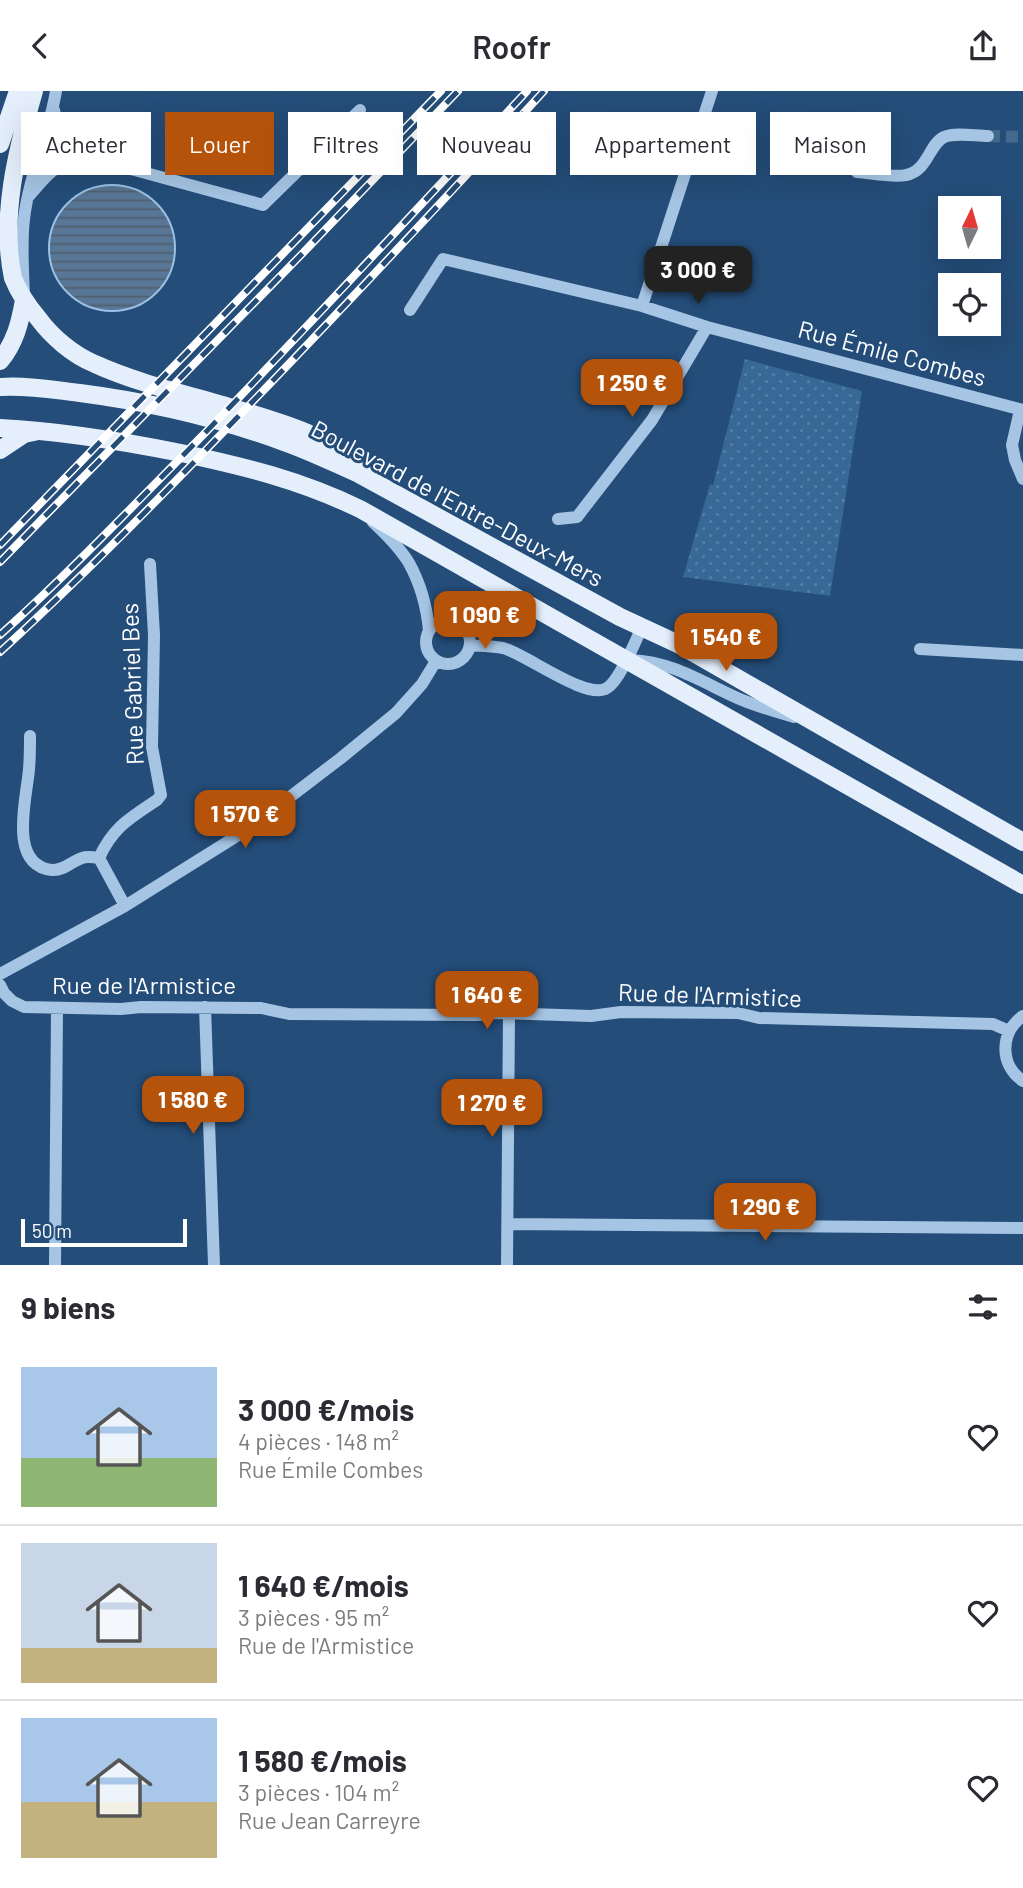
<!DOCTYPE html>
<html lang="fr">
<meta charset="utf-8">
<style>
:root{--surface:#fff;--page:#f2f2f3;--text:#2b2b33;--muted:#7c7c81;--line:#e1e1e2;--accent:#b45309}
body{margin:0;font-family:Barlow,sans-serif;background:var(--page);color:var(--text);height:100vh;display:flex;flex-direction:column;font-size:26px;white-space:nowrap}
*{box-sizing:border-box;margin:0}
p{font-size:23px;color:var(--muted)}
.icon{flex:none;width:38px;height:38px;fill:none;stroke:currentColor;stroke-width:2;stroke-linecap:round;stroke-linejoin:round}
.map{position:relative;height:1174px;overflow:hidden}
.sheet{display:flex;flex-direction:column;background:var(--surface);flex:1}
.sheet>*{flex:none}
.hud{position:absolute;left:21px;top:21px;width:982px;height:63px;display:flex;gap:14px}
.needle{width:46px;rotate:5deg}
.fabs{position:absolute;left:938px;top:105px;display:grid;gap:14px}
.fabs a{display:grid;place-items:center;width:63px;height:63px;border-radius:0px;background:var(--surface);box-shadow:0 7px 28px #0002;font-size:35px}
.scale{position:absolute;left:21px;bottom:18px;width:166px;box-sizing:border-box;padding-left:7px;border:4px solid #fff;border-top:0;font-size:19px;line-height:24px;white-space:nowrap;color:#fff;-webkit-text-stroke:5px #244d79;paint-order:stroke}
.price{position:absolute;translate:-50% -60px;padding:0 16px;border-radius:14px;background:var(--accent);color:#fff;font-size:23px;line-height:46px;filter:drop-shadow(0 2px 4px #0008)}
.price::after{content:'';position:absolute;left:50%;top:42px;width:21px;height:16px;margin-left:-10px;background:inherit;clip-path:polygon(0 0,100% 0,50% 100%)}
.price.active{background:#222;color:#fff}
ul{padding:0;list-style:none}
li{display:flex;align-items:center;gap:21px;height:175px;padding:0 21px}
li+li{border-top:2px solid var(--line)}
li span{display:grid;place-items:center;flex:none;width:196px;height:140px;border-radius:0px;color:#555}
li>.icon{margin-inline-start:auto}
span .icon{width:84px;height:84px;fill:#fffc;stroke-width:1}
li b{font-size:30px}
h2{display:flex;justify-content:space-between;align-items:center;height:84px;padding:0 21px;font-size:30px}
.chip{padding:0 24px;border-radius:0px;background:var(--surface);box-shadow:0 7px 28px #0002;font-size:24px;line-height:63px}
.chip.active{background:var(--accent);color:#fff}
header{display:flex;justify-content:space-between;align-items:center;height:91px;padding:0 21px;background:var(--surface);font-size:32px;font-weight:600}
.map>svg:first-child{display:block}
.garden{fill:url(#garden-dots)}
.water{fill:url(#water-rules);stroke:#9ac1e5;stroke-width:2}
.lines{fill:none;stroke-linecap:round;stroke-linejoin:round}
.minor-tunnel{stroke:#45688d;stroke-width:12;stroke-dasharray:12 6;stroke-linecap:butt}
.minor{stroke:#a6c5e4;stroke-width:12}
.major{stroke:#e5effc;stroke-width:18}
.rail-casing{stroke:#fff;stroke-width:8}
.rail{stroke:#244d79;stroke-width:5;stroke-dasharray:16;stroke-linecap:butt}
.labels{text-anchor:middle;stroke-width:6;stroke-linejoin:round;paint-order:stroke}
.street-label{font-size:24px;fill:#fff;stroke:#244d79}
</style>
<header><svg class="icon" aria-label="back" viewBox="0 0 24 24"><path d="M15 5l-7 7 7 7"/></svg>Roofr<svg class="icon" aria-label="share" viewBox="0 0 24 24"><path d="M12 15V3M7 8l5-5 5 5M5 13v7h14v-7"/></svg></header>
<div class="map">
<svg width="1023" height="1174" viewBox="0 0 1023 1174">
<defs>
<pattern id="garden-dots" width="8" height="8" patternUnits="userSpaceOnUse" patternTransform="scale(1.75)"><rect width="8" height="8" fill="#376896"/><path d="M2 2h.1M6 6h.1" fill="none" stroke="#557fa6" stroke-width="1.8" stroke-linecap="round"/></pattern>
<pattern id="water-rules" width="6" height="5" patternUnits="userSpaceOnUse" patternTransform="scale(1.75)"><rect width="6" height="5" fill="#587696"/><path d="M0 2.5h6" fill="none" stroke="#515f6d"/></pattern>
</defs>
<rect width="100%" height="100%" fill="#244d79"/>
<path class="garden" d="M745,268L862,300L830,505L683,486L710,393L713,394Z"/>
<path class="water" d="M49 157a63 63 0 1 1 126 0a63 63 0 1 1-126 0Z"/>
<g class="lines">
<path class="minor-tunnel" d="M988,45L1023,46"/>
<path class="minor" d="M54,19L59,45L66,53L98,69L263,114L360,19
M857,81C871,82 893,87 906,84C928,80 929,53 944,46C956,41 975,45 988,45
M28,106C40,93 52,75 71,70C78,68 86,69 94,69
M24,205C23,179 21,153 24,128C29,84 49,43 56,0
M642,215L712,0
M410,219L443,168L642,215L707,236L1023,319
M1020,319L1012,354L1015,369L1023,388
M558,428L577,426L652,329L707,236
M373,431C386,443 400,457 409,472C420,492 427,517 429,540
M426 551a22 22 0 1 1 44 0a22 22 0 1 1-44 0Z
M470,554C481,555 492,555 503,557C526,563 587,610 607,597C620,589 635,551 642,536
M920,558L1023,564
M631,569C674,571 703,592 742,609C759,616 777,621 794,626
M30,645C30,656 30,667 29,678C27,706 7,774 52,779C64,780 72,770 82,767C87,765 93,766 99,767
M125,815L99,767C113,736 130,727 157,709L161,704L152,656L154,544L150,473
M0,883L125,815L248,738L341,667L396,622L422,593L436,570
M0,894L4,902L12,910L24,916L121,918L141,916L261,917L289,923L479,924L497,922L591,925L621,921L738,922L759,927L993,933L1009,940
M205,916L214,1174
M1023,925C1000,941 999,974 1023,990
M508,1133L1023,1137
M55,1174L57,917
M507,1174L509,922"/>
<path class="major" d="M34,0C17,59 0,126 13,187C19,202 28,215 38,227C52,246 73,264 95,273C139,293 190,304 236,318C287,333 328,345 369,380
M0,53L18,0
M0,270C15,252 20,232 24,209
M0,296C27,294 54,299 80,302C149,311 219,327 284,351C310,360 334,372 359,383L620,526L678,553L1023,751
M0,337C61,340 121,350 181,362C246,376 300,389 360,418L1023,794
M0,359L24,343L34,341"/>
<g class="rail-casing">
<path id="rail" d="M0,454L441,0
M0,471L300,165L458,0
M0,544C71,480 137,411 204,343C313,230 420,115 527,0
M0,561C80,488 156,411 231,333C337,224 441,112 544,0"/>
</g>
<use href="#rail" class="rail"/>
</g>
<g class="labels">
<g class="street-label">
<text transform="translate(892 263) rotate(15)" y="8">Rue Émile Combes</text>
<text transform="translate(457 413) rotate(28)" y="8">Boulevard de l'Entre-Deux-Mers</text>
<text transform="translate(133 593) rotate(-92)" y="8">Rue Gabriel Bes</text>
<text x="144" y="903">Rue de l'Armistice</text>
<text transform="translate(710 905) rotate(2)" y="8">Rue de l'Armistice</text>
</g>
</g>
</svg>
<div class="fabs">
<a><svg class="needle" viewBox="-14 -14 28 28"><path d="M0-13l5 13h-10z" fill="#e53935"/><path d="M0 13l5-13h-10z" fill="#7c7c81"/></svg></a>
<a><svg class="icon" aria-label="locate" viewBox="0 0 24 24"><circle cx="12" cy="12" r="6"/><path d="M12 2v4M12 18v4M2 12h4M18 12h4"/></svg></a>
</div>
<div class="scale">50 m</div>
<b class="price active" style="left:698px;top:215px">3 000 €</b>
<b class="price" style="left:632px;top:328px">1 250 €</b>
<b class="price" style="left:485px;top:560px">1 090 €</b>
<b class="price" style="left:726px;top:582px">1 540 €</b>
<b class="price" style="left:245px;top:759px">1 570 €</b>
<b class="price" style="left:487px;top:940px">1 640 €</b>
<b class="price" style="left:193px;top:1045px">1 580 €</b>
<b class="price" style="left:492px;top:1048px">1 270 €</b>
<b class="price" style="left:765px;top:1152px">1 290 €</b>
<div class="hud">
<a class="chip">Acheter</a>
<a class="chip active">Louer</a>
<a class="chip">Filtres</a>
<a class="chip">Nouveau</a>
<a class="chip">Appartement</a>
<a class="chip">Maison</a>
</div>
</div>
<section class="sheet">
<h2>9 biens<svg class="icon" aria-label="filters" viewBox="0 0 24 24"><path d="M4 7h16M4 17h16"/><circle cx="9" cy="7" r="2"/><circle cx="15" cy="17" r="2"/></svg></h2>
<ul>
<li><span style="background:linear-gradient(#a9c7e8 65%,#8fb573 0)"><svg class="icon" aria-label="home" viewBox="0 0 24 24"><path d="M3 11l9-7 9 7M6 9v11h12V9"/></svg></span><div><b>3 000 €/mois</b><p>4 pièces · 148 m²</p><p>Rue Émile Combes</p></div><svg class="icon" aria-label="heart" viewBox="0 0 24 24"><path d="M12 20l-8-8c-3-5 5-10 8-4 3-6 11-1 8 4z"/></svg></li>
<li><span style="background:linear-gradient(#c9d6e8 75%,#c2b280 0)"><svg class="icon" aria-label="home" viewBox="0 0 24 24"><path d="M3 11l9-7 9 7M6 9v11h12V9"/></svg></span><div><b>1 640 €/mois</b><p>3 pièces · 95 m²</p><p>Rue de l'Armistice</p></div><svg class="icon" aria-label="heart" viewBox="0 0 24 24"><path d="M12 20l-8-8c-3-5 5-10 8-4 3-6 11-1 8 4z"/></svg></li>
<li><span style="background:linear-gradient(#a9c7e8 60%,#c2b280 0)"><svg class="icon" aria-label="home" viewBox="0 0 24 24"><path d="M3 11l9-7 9 7M6 9v11h12V9"/></svg></span><div><b>1 580 €/mois</b><p>3 pièces · 104 m²</p><p>Rue Jean Carreyre</p></div><svg class="icon" aria-label="heart" viewBox="0 0 24 24"><path d="M12 20l-8-8c-3-5 5-10 8-4 3-6 11-1 8 4z"/></svg></li>
</ul>
</section>
